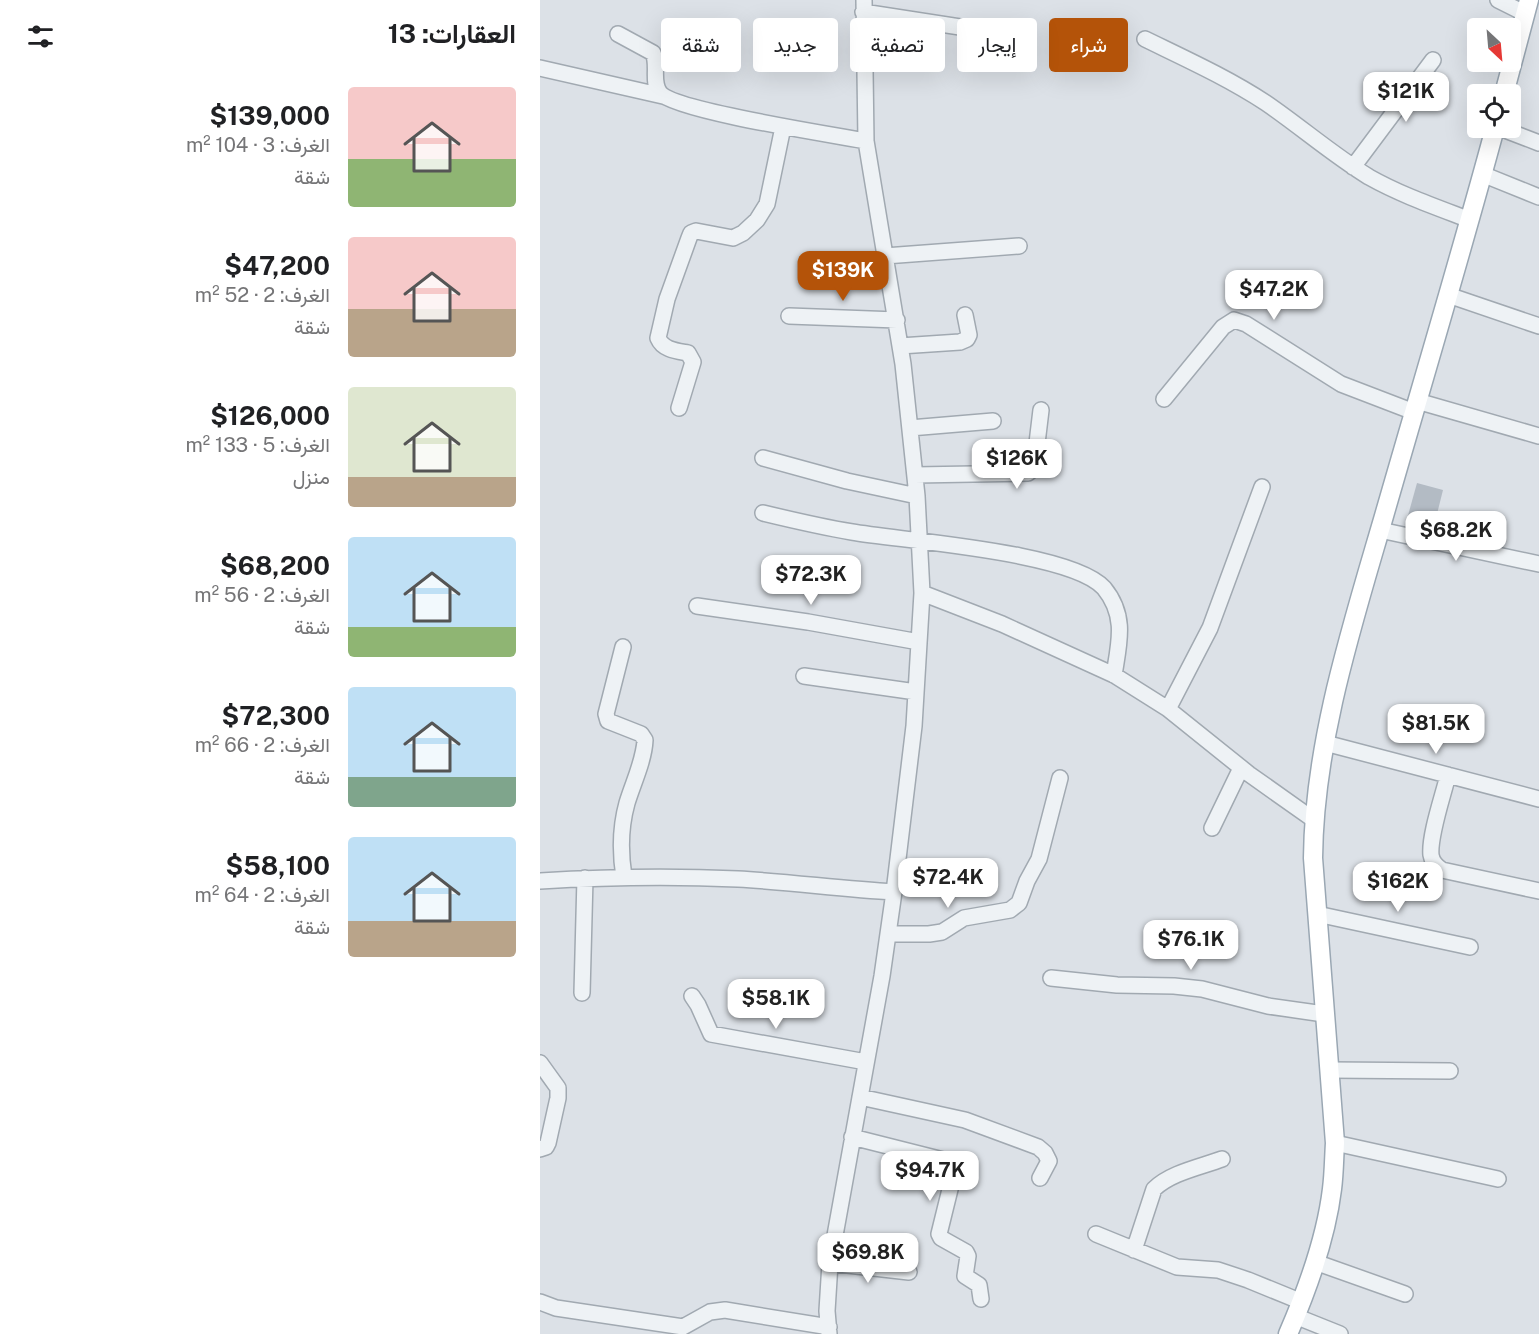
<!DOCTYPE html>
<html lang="ar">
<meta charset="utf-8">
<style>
:root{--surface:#fff;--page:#f2f2f2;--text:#202124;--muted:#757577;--accent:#b45309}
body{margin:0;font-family:"Public Sans",Vazirmatn,sans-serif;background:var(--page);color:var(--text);direction:rtl;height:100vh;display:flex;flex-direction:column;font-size:22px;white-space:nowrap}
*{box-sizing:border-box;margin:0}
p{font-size:20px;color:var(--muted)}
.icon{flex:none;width:33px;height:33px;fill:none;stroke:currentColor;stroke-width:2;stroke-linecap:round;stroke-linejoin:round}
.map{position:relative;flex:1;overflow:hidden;direction:ltr}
.panel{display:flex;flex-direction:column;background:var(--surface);width:540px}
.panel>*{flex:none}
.guide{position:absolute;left:18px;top:18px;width:570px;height:54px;direction:rtl;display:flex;gap:12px}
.needle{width:39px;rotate:154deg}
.controls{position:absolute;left:927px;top:18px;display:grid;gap:12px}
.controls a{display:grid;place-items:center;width:54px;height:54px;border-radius:6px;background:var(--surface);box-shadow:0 6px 24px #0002;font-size:30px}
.price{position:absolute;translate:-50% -51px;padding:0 14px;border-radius:12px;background:#fff;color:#222;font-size:20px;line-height:39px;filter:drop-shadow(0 2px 3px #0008)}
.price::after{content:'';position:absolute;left:50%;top:36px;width:18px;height:14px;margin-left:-9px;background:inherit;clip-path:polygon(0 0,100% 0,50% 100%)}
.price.active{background:var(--accent);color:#fff}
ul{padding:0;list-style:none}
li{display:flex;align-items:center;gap:18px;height:150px;padding:0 24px}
li span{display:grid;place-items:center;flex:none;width:168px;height:120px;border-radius:6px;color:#555}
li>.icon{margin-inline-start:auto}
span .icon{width:72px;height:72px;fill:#fffc;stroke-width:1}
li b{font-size:26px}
h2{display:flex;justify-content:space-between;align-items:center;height:72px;padding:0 24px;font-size:26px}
.tag{padding:0 21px;border-radius:6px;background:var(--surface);box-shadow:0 6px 24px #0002;font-size:21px;line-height:54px}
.tag.active{background:var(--accent);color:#fff}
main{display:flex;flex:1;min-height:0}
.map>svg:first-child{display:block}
.building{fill:#b3bbc4}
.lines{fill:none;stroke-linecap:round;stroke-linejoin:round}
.minor-casing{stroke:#a1a9b1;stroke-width:18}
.major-casing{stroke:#9aa7b3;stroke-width:21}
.minor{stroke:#eef2f5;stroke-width:15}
.major{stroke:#fff;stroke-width:18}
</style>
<main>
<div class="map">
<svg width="999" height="1334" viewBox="0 0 999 1334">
<rect width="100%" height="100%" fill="#dce1e7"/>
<path class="building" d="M877,483L903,490L894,526L867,519Z"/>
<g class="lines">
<g class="minor-casing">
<path id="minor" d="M958,0L986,14
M323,12L420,27
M78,34L113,53C119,65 111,82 120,93C136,111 294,135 326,141
M605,39C646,59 688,78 726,103C761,127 793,155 829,177C861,195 896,207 930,220
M0,68L123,96
M960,128L999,143
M813,167L893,60
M942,174L999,197
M345,256L479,246
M908,295L999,326
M249,316L357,320
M360,346L420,342L427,339L429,335L425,315
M624,399L683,327L694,320L706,324L801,384L874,412
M877,401L999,436
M139,408L153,362L148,353C137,351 123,350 118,338L127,299L149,238L151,233L156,231L193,238L203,233L217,220L227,204L243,127
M370,428L453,421
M223,458L307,481L377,496
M375,475L488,473L494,468L501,410
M223,513C252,520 282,527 312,532C364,541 532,552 564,588C587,616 579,643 574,675
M840,530L999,564
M382,593L462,624L574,675L628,709L709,774L774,820
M157,606L268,622L379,642
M83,647L66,714L68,721L101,734L105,740C104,761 93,783 87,803C80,828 80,852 84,877
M264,676L376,692
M628,709L670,628L722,487
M785,743L999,799
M908,775C903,796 889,836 891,855C892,862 896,866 902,870L999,891
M672,828L701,768
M0,881C66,877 132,876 198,879C250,882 302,889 354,892
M777,914L930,947
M348,934H389L402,932L424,918L470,910L479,903L487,881L499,859L520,778
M511,978L577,985L634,986L662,989L728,1006L784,1014
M42,993L45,878
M152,996L158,1005L171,1034L326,1062
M0,1063L18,1088V1098L8,1143L6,1147L0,1149
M790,1070L910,1071
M320,1097L425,1120L498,1147L505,1153L509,1161L500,1178
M312,1137L411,1162L415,1169L399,1234L401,1238L426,1252L428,1256L425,1276L439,1285L441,1299
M795,1143L958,1179
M556,1234L637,1267L678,1270L708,1280L762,1302
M594,1250L614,1189C630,1173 660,1167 682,1159
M775,1262L865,1294
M290,1263L369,1272
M0,1302L16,1308L143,1327L170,1312L185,1310L289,1327
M755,1316L800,1334
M289,1334L287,1311L290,1263L342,976L354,892L374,726L382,593L377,496L363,364L326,141L324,0"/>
</g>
<g class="major-casing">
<path id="major" d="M964,94L989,0
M748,1334C768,1288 786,1239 792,1189C794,1174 794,1158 795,1143L773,858C774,743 812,626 844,516C881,387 920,258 955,128"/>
</g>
<use href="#minor" class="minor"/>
<use href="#major" class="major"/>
</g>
</svg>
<div class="controls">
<a><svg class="needle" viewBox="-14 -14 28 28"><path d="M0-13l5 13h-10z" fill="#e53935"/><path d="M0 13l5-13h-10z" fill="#757577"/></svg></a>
<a><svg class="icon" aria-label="locate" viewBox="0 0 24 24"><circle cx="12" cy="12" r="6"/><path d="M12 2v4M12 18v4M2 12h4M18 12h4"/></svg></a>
</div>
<b class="price" style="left:866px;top:123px">$121K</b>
<b class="price active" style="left:303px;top:302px">$139K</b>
<b class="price" style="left:734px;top:321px">$47.2K</b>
<b class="price" style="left:477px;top:490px">$126K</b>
<b class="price" style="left:916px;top:562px">$68.2K</b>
<b class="price" style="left:271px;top:606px">$72.3K</b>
<b class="price" style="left:896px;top:755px">$81.5K</b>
<b class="price" style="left:408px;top:909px">$72.4K</b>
<b class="price" style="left:858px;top:913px">$162K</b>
<b class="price" style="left:651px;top:971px">$76.1K</b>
<b class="price" style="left:236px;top:1030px">$58.1K</b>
<b class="price" style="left:390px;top:1202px">$94.7K</b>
<b class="price" style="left:328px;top:1284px">$69.8K</b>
<div class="guide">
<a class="tag active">شراء</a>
<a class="tag">إيجار</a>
<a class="tag">تصفية</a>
<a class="tag">جديد</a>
<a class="tag">شقة</a>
</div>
</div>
<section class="panel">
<h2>العقارات: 13<svg class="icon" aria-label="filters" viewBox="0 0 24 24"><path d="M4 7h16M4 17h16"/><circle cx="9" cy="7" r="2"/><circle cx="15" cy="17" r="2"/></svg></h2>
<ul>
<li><span style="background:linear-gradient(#f6c9c9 60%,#8fb573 0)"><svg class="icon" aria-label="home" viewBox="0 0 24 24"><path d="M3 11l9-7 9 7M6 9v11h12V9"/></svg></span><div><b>$139,000</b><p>الغرف: 3 · 104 m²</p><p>شقة</p></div></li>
<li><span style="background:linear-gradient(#f6c9c9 60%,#b9a48a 0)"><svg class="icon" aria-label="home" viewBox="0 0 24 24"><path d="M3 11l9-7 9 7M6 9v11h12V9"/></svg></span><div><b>$47,200</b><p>الغرف: 2 · 52 m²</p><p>شقة</p></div></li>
<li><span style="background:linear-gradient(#dfe7d0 75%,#b9a48a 0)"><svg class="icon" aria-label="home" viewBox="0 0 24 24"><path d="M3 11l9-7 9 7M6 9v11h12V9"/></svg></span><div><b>$126,000</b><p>الغرف: 5 · 133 m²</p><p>منزل</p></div></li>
<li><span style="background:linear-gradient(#bfe0f5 75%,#8fb573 0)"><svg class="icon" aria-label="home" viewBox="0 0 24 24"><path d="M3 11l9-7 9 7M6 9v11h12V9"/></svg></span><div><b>$68,200</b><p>الغرف: 2 · 56 m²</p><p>شقة</p></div></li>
<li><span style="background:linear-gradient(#bfe0f5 75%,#7fa58c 0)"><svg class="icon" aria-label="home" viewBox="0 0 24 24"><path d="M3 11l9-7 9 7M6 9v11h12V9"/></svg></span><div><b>$72,300</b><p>الغرف: 2 · 66 m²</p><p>شقة</p></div></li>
<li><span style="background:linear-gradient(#bfe0f5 70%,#b9a48a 0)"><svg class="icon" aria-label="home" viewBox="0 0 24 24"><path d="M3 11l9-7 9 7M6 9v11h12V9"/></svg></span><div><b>$58,100</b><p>الغرف: 2 · 64 m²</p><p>شقة</p></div></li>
</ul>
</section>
</main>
